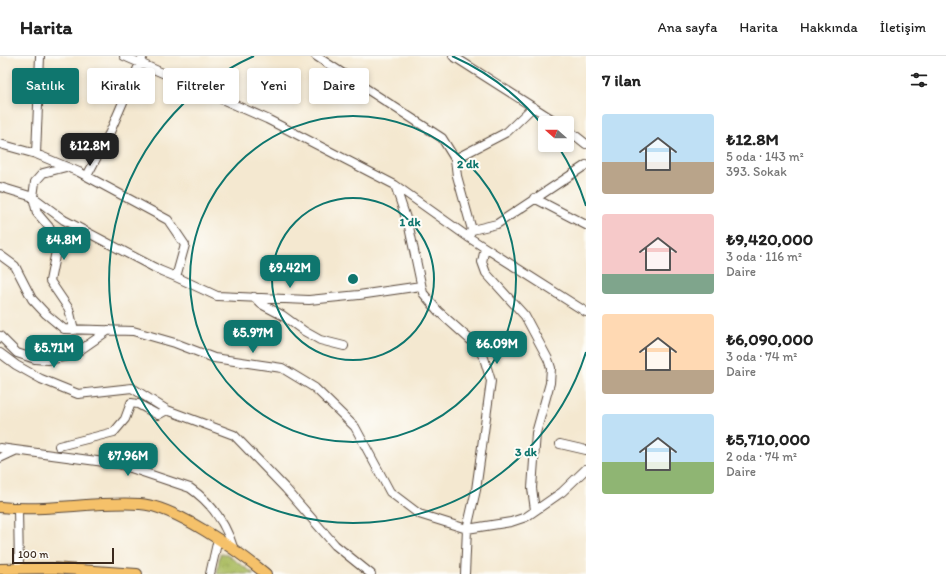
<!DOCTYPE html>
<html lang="tr">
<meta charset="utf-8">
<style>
:root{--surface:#fff;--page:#f6f6f6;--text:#222;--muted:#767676;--line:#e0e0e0;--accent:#0f766e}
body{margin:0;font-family:Itim,sans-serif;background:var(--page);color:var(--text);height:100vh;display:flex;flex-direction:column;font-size:15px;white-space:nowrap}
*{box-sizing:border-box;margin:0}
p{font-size:13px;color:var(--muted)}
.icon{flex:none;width:22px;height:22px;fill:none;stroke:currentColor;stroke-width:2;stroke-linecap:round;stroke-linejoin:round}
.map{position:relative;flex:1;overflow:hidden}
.details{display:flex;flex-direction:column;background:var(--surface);width:360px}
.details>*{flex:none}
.guide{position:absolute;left:12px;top:12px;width:380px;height:36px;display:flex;gap:8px}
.needle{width:26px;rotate:291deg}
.buttons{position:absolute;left:538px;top:60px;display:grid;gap:8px}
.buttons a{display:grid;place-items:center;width:36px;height:36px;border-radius:4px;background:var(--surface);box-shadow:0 2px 6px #0003;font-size:20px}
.scale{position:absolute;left:12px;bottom:10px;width:102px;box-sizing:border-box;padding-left:4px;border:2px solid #3b2a1e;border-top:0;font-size:11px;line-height:14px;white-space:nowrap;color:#3b2a1e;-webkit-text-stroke:3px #fdfcf7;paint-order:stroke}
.price{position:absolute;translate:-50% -34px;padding:0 9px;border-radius:8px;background:var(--accent);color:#fff;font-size:13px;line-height:26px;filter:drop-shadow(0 1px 2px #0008)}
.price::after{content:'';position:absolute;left:50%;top:24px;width:12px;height:9px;margin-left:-6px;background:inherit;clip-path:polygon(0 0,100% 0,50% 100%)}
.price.on{background:#222;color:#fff}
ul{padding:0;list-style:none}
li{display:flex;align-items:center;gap:12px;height:100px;padding:0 16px}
li span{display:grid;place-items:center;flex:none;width:112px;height:80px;border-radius:4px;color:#555}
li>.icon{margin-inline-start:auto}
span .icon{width:48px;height:48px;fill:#fffc;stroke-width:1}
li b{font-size:17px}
h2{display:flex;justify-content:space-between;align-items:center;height:48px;padding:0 16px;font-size:17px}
.tag{padding:0 14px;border-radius:4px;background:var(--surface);box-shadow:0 2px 6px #0003;font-size:14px;line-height:36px}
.tag.on{background:var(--accent);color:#fff}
header{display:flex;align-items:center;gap:24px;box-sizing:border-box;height:56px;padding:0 20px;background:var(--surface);border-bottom:1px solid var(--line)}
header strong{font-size:19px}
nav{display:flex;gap:22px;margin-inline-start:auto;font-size:14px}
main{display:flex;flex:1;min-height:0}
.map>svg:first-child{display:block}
.park{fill:url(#park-crowns);stroke:#72733f}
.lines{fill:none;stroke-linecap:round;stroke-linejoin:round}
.minor-casing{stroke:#574639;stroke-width:10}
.major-casing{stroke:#574639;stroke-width:12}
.minor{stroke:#fff;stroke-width:8}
.major{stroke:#f5c16b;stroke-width:10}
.ring{fill:none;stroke:#0f766e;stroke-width:2}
.centre{fill:#0f766e;stroke:#fdfcf7;stroke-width:2}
.ring-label{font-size:12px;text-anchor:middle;font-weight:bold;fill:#0f766e;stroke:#fdfcf7;stroke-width:4;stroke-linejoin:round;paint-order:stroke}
</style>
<header>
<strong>Harita</strong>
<nav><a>Ana sayfa</a><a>Harita</a><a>Hakkında</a><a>İletişim</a></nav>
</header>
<main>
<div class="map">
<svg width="586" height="518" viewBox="0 0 586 518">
<defs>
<pattern id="park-crowns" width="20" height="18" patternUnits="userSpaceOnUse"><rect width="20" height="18" fill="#aabc60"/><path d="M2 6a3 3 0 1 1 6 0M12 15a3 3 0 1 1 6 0" fill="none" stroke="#8c994f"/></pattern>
</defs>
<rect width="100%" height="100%" fill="#fdfcf7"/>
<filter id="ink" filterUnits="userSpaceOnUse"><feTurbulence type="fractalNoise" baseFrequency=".025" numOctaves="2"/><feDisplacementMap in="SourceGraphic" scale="8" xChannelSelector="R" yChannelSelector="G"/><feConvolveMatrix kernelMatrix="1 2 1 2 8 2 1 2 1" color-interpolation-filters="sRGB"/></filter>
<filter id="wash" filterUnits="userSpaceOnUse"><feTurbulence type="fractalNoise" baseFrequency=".012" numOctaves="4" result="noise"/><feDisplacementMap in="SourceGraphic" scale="16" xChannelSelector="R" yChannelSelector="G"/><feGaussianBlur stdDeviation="0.9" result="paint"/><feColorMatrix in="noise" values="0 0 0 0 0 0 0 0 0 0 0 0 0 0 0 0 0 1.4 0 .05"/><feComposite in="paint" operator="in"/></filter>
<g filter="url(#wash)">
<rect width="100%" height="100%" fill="#f4e8d0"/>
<path class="park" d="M220,498H226L254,518H217Z"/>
</g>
<g filter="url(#ink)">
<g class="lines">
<g class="minor-casing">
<path id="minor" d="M124,0L267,63L395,129L468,181L586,256
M316,0L442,82L455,103L457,120L472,174L468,181
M453,0L558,67
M567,73L586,88
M0,88L36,98L79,116L168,164L185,189L176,221L217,240L309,244L359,239L421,230
M36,98L40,0
M455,103L507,76L533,51
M66,111L43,117L35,126L33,141L37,157L49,171L57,190L50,225L69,253L74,274
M87,120L110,76L143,0
M395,129L409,171L423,237L438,255L476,289L484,302L491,325L476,434L467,473L465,518
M0,131L33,141L64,164L159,214L176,221
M534,142L586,169
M472,174L497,168L586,109
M485,192L482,206L486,217L525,260L548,303L551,312L550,327L536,377L532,432L535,454
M0,199L15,210L32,243L46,258L64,273L133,275L175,287L214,302L282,312L315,332L355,371L390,436L419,458L467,473L511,466L526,461L562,436L586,413
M254,241L261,248L282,259L304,275L320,284L344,290
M0,280L17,297L35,303L48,304L73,299L109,274
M0,297L16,309L41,323L78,338L132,332L167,354L234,379L286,433L335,489L371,518
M560,388L586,394
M59,390L114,376L125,363L131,347L138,348L158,359L167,354
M0,392L119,408L190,432C212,447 226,468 234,494
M0,402L15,395
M18,453L19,512
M210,518L218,483"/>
</g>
<g class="major-casing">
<path id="major" d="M0,451C46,456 93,445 140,448C175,450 238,495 266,518
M0,513L52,512L137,518"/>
</g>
<use href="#minor" class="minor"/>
<use href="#major" class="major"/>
</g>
</g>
<g class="ring">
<circle cx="353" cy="223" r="81"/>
<circle cx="353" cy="223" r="163"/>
<path d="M586 296A244 244 0 1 1 254 0M452 0A244 244 0 0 1 544 71M558 90A244 244 0 0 1 586 150"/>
</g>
<circle cx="353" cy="223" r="6" class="centre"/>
<g class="ring-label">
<text x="468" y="112">2 dk</text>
<text x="410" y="170">1 dk</text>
<text x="526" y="400">3 dk</text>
</g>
</svg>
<div class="buttons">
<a><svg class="needle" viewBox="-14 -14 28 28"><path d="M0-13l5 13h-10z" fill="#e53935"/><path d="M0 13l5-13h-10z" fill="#767676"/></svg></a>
</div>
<div class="scale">100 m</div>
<b class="price on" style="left:90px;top:111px">₺12.8M</b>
<b class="price" style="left:64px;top:205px">₺4.8M</b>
<b class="price" style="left:290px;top:233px">₺9.42M</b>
<b class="price" style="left:253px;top:298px">₺5.97M</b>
<b class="price" style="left:497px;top:309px">₺6.09M</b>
<b class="price" style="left:54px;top:313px">₺5.71M</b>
<b class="price" style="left:128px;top:421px">₺7.96M</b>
<div class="guide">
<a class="tag on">Satılık</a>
<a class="tag">Kiralık</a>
<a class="tag">Filtreler</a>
<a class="tag">Yeni</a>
<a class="tag">Daire</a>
</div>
</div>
<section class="details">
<h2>7 ilan<svg class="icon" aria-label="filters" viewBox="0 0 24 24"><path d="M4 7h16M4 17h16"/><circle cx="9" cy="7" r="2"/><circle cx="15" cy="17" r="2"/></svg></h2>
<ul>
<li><span style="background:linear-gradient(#bfe0f5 60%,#b9a48a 0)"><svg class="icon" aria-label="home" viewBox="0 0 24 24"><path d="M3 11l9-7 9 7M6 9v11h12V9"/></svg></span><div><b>₺12.8M</b><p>5 oda · 143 m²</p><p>393. Sokak</p></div></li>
<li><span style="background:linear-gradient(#f6c9c9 75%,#7fa58c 0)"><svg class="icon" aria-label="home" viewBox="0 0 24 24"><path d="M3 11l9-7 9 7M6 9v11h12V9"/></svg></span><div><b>₺9,420,000</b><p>3 oda · 116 m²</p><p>Daire</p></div></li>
<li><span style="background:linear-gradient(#ffd9b3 70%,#b9a48a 0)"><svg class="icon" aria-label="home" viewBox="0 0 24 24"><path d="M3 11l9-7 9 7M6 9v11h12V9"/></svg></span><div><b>₺6,090,000</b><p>3 oda · 74 m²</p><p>Daire</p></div></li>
<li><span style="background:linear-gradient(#bfe0f5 60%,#8fb573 0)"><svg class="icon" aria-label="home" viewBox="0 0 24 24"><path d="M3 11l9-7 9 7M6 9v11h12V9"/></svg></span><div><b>₺5,710,000</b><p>2 oda · 74 m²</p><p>Daire</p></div></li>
</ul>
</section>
</main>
